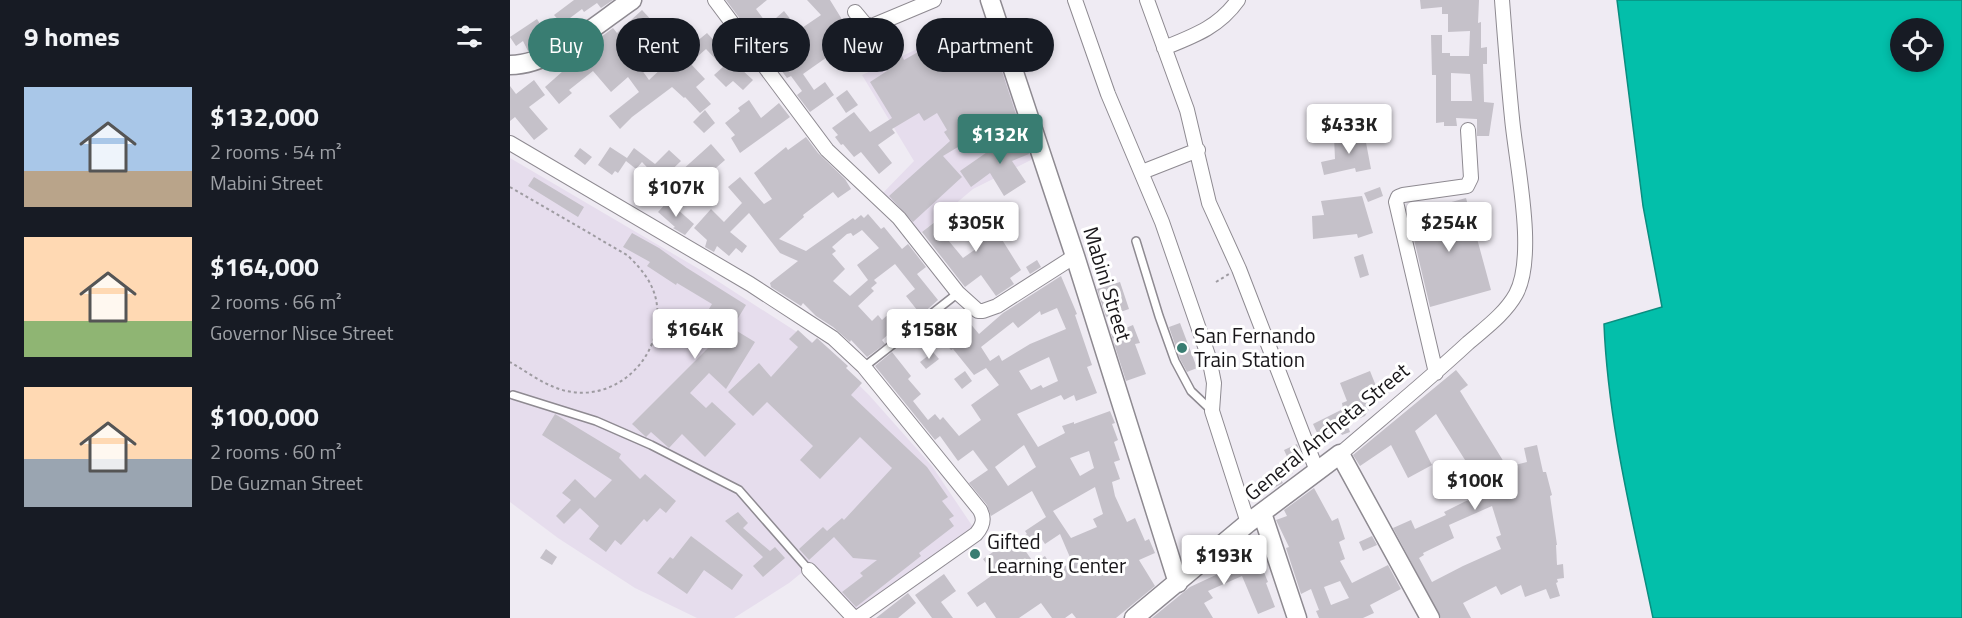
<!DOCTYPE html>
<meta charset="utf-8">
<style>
:root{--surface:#171b24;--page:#242831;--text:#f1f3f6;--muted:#9ea1a6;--accent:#397d72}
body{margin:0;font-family:"Titillium Web",sans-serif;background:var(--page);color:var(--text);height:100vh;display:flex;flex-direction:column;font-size:22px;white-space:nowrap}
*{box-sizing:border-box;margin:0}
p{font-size:20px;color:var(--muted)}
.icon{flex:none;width:33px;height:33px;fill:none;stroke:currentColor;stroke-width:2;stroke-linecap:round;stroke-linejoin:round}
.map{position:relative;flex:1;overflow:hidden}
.panel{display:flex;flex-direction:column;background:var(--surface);width:510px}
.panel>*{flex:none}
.guide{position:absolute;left:18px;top:18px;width:570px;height:54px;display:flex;gap:12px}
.buttons{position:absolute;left:1380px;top:18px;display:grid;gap:12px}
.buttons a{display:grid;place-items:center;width:54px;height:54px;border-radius:50%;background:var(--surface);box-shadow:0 3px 9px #0003;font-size:30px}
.price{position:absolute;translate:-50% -51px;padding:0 14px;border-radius:6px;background:#fff;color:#222;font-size:20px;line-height:39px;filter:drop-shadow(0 2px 3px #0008)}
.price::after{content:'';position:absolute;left:50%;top:36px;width:18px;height:14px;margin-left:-9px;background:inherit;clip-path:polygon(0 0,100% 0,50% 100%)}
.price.selected{background:var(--accent);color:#fff}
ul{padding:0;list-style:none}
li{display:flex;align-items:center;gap:18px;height:150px;padding:0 24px}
li span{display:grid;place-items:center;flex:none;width:168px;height:120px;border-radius:0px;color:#555}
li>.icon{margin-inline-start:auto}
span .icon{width:72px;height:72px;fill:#fffc;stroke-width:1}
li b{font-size:26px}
h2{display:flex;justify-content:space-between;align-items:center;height:72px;padding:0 24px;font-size:26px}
.chip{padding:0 21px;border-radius:27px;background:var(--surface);box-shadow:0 3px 9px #0003;font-size:21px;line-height:54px}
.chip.selected{background:var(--accent);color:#fff}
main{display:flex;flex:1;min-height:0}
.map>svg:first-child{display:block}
.built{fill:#e6dded}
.water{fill:#03bfaa;stroke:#0a8d7f;stroke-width:1.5;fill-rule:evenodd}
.building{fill:#c5c1c9;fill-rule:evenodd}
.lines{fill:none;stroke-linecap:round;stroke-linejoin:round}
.lane-casing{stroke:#8e8a91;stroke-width:10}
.street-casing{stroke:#8e8a91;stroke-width:16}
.secondary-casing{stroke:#8e8a91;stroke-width:21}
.path{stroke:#9e9ba1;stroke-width:2;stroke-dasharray:3 3;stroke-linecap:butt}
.lane{stroke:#fff;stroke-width:7}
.street{stroke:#fff;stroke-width:14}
.secondary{stroke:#fff;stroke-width:18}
.poi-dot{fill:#397d72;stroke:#fff;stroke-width:2}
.labels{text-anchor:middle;stroke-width:6;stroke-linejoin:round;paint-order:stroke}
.street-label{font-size:21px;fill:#19171a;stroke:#fff}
.poi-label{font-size:21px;fill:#19171a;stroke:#fff;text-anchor:start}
</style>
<main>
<section class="panel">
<h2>9 homes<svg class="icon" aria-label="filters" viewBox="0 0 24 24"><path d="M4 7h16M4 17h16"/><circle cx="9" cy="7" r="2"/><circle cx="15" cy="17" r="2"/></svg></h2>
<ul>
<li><span style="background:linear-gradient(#a9c7e8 70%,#b9a48a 0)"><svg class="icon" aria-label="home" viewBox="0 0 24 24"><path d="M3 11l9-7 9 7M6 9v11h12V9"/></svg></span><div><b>$132,000</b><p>2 rooms · 54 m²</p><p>Mabini Street</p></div></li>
<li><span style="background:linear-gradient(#ffd9b3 70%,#8fb573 0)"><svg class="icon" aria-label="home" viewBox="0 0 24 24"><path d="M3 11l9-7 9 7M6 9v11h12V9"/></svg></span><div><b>$164,000</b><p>2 rooms · 66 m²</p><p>Governor Nisce Street</p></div></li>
<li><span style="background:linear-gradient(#ffd9b3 60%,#9aa5b1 0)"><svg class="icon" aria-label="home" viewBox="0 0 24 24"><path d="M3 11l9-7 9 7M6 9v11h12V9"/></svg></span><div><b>$100,000</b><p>2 rooms · 60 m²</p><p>De Guzman Street</p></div></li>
</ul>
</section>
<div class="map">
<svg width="1452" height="618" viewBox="0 0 1452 618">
<rect width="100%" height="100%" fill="#efebf3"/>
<path class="built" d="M477,21L525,158L463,189L405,238L370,196L404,161L352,75L405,50Z
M0,158L189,269L310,347L359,395L422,466L463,527L343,614L300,566L279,583L224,618H187L125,588L48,538L0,502Z"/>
<path class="water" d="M1107,0H1452V618H1143C1123,521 1098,424 1094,324L1152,307L1133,206ZM1390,28H1424V62H1390Z"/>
<path class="building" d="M64,0H103L91,8L87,3L74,12L72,9L52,24L44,15Z
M216,0H257L246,9L258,25L274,11L289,30L311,15L297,0H320L341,34L325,45L334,59L326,64L320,55L293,74L304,90L315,82L324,95L300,112L287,95L292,91L281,76L277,78L268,66L266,67Z
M910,0H969L968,23L971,22V48L977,47V64H973L974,102L984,103L979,136H967V119L946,118L947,126H934V122L926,123V75H922L921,35H932V53H940V56H959L960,31L938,32V14H932V7L911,9ZM941,73L960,74L962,101H941Z
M132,10L158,38L156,41L169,56L197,33L218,56L223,51L236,65L231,69L243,80L233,90L223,81L216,87L204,75L213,67L196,49L180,63L195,79L186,87L201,104L190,113L175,97L174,98L162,87L122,117L110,129L99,116L129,92L118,77L101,92L83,71L59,90L62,93L49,104L35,87L53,71L49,66L62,56L63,58L103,28L107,33ZM142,54L153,67L139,80L129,66Z
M27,19L32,27L26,31L34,45L18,51L13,41L6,46L0,37Z
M451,31L460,46L478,35L483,44L506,114L490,118L493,124L464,140L463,138L433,156L452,177L403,222L379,196L440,141L434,132L437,130L427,113L414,121L409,113L382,129L385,133L368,145L382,163L369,174L351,152L344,157L333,144L331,145L325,137L328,135L322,128L344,112L360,132L382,118L360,82L377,71L367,50L385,42L394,60L422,44L424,48Z
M24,80L35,95L19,107L38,129L24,140L5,117L0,121V86L6,94Z
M337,90L348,105L336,113L326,98Z
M239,100L251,118L269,103L280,117L230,153L221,138L225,135L215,123L230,111L228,108Z
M195,110L205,123L194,133L183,122Z
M511,130L519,154L502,161L516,182L494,196L480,173L461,187L450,171L503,134Z
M844,132H854L861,169L846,172L845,168L814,175L811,162L825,159L824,137L845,135Z
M296,137L308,153L335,179L341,189L328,198L323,192L293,215L294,217L269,239L296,251L343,218L345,220L351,215L354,218L358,214L371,229L374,227L392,249L398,244L416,267L407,274L428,300L411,315L396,296L405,289L385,264L364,280L367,283L361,288L364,291L348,306L362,321L368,315L372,320L383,310L393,321L372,340L375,344L357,357L341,340L340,342L323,327L306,316L293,303L291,306L261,287L260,283L288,261L270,253L239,213L220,232L237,246L232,253L226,248L219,256L207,246L204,252L195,247L197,240L184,228L201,209L214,222L232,203L218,187L230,177L254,204L262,199L244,173L276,147L278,150ZM352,230L369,248L347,265L358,280L340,296L323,281L335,269L322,254L326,251L322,247L337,234L341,233L343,236Z
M201,144L215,160L198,175L201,178L190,190L170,172Z
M100,147L117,158L124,148L145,164L159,150L171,161L150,181L132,162L126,169L116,161L108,173L105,171L102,175L88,165Z
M70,148L82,157L75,165L64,156Z
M24,177L74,207L68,217L18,186Z
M870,187L873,196L858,202L854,193Z
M852,196L863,233L848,238L847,234L803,239L802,216L814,215L811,201Z
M956,198L981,290L920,307L898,214Z
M158,201L184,224L175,235L163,228L165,227L148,212Z
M449,203L458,214L433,234L453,258L470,246L464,236L492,218L501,232L491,238L511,270L500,278L504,284L486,296L471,275L455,287L412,232Z
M122,233L149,248L177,268L236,305L222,328L245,342L216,389L199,373L180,393L196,408L202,402L226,424L195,457L172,434L159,448L141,432L136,437L122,424L205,341L186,330L202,304L167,283L166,285L137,266L140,262L113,247Z
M853,254L859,275L850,278L844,257Z
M527,260L531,267L520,274L516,267Z
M551,276L567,314L565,315L582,365L577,367L587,393L566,401L564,395L554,400L551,395L507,414L528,447L555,433L552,426L564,422V424L600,411L605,423L602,424L608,440L604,442L610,460L604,462L610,479L602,482L605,496L617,522L625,518L635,541L639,539L645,553L629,560L645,586L606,618H566L562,613L555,618H542L531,603L509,618H486L475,602L467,607L457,593L484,574L473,559L493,545L496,549L517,534L515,531L536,517L522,491L481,516L477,505L459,483L478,470L463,450L448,461L430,436L425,440L365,366L382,352L401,376L398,379L411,394L403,401L418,420L425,414L430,420L433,417L449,436L471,420L461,405L489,385L476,368L464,375L443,349L441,350L431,338L434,335L433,333L454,316L469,334L493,313ZM547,308L556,329L520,344L492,361L489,355L480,361L471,347L503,322L508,328L530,311L531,315ZM539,357L548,381L533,388L531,385L521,390L509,371ZM514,445L526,467L498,486L485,467ZM579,451L584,468L570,476L560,458ZM585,487L593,514L583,519L587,527L561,538L543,511ZM550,534L562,562L545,572L535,556L524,563L514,549L531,538L535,544Z
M610,282L619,309L596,317L587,289Z
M670,323L687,368L677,372L670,359L659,327Z
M623,325L630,343L625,344L636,374L616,381L601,334Z
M288,330L302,343L307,338L338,366L336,368L352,383L341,395L417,467L438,497L432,501L444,516L439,519L444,526L409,553L411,556L346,607L332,592L353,576L350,573L367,560L343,558L324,537L299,560L289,549L313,527L317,531L332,518L334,520L382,468L350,437L310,479L290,460L303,446L257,402L243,416L218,392L249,363L261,377L288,347L279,339Z
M423,352L429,359L416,369L410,362Z
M946,370L958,385L950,391L997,467L1017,462L1014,448L1027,445L1033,472H1036L1042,495L1040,496L1047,545H1046L1047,565L1053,564L1054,578L1047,579L1048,582L1046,583L1050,596L1040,599L1036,589L1015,597L1011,585L991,595L986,586L953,603L961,618H931L883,528L901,520L905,529L936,515L934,512L954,502L990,486L985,467L967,479L926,414L905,431L922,465L898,478L881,445L850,466L843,455ZM982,506L991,535L986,537L991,549L953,566L922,582L909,558L914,555L913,553L944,538L939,525Z
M455,371L462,381L452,389L444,379Z
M860,371L866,386L862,388L866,397L855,416L837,424L840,432L832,435L828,428L809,437L803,424L833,409L832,403L837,401L830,383Z
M45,414L111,454L109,458L130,479L135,474L166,501L156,513L150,508L137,522L134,519L111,545L105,540L96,552L79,539L89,526L70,508L54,524L46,516L61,500L52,493L65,479L85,498L102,480L32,435Z
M787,444L793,460L781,465L774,450Z
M776,460L783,473L771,480L773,483L764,488L757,477L769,470L766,466Z
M804,488L822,521L828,518L835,539L829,542L835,559L830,561L842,583L878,565L891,589L860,605L864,613L853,618H809L806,611L809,610L801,589L791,594L776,548L779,547L766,520L777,516L774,510ZM830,581L839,598L821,605L814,587Z
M228,512L238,523L233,528L260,551L265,547L275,558L253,577L243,566L253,557L215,521Z
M181,536L233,575L222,590L194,570L177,594L147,573L160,557L163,559Z
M862,536L867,545L853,551L849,542Z
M738,538L746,553L758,582L756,583L765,607L748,614L732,576L698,591L703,598L694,603L703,618H642L680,587L710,573L705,565Z
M36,549L47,557L42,565L30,558Z
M434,574L446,591L431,602L443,618H422L405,595Z
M398,593L406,603L388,618H366Z"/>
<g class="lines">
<g class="lane-casing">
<path id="lane" d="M626,241L649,316L665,361L681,391L700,409
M354,367L448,293
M3,395L86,421L141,445L229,490L299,570"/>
</g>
<g class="street-casing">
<path id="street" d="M205,0L317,150L389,218L448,293L468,311H473L487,306L565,256
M565,0L598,94L652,222L699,358L704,383L702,411L738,523
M637,0L677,110L699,203L729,269L807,471
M345,12L355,24L362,26L424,0
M654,48C684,36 709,27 728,0
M0,143L240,284L323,338L354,367L470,510C475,519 473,526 466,534L347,618
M632,172L688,150
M926,373L886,202L888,197L893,195L957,186L961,178L958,130
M830,454C873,417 917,381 958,343C974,329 995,314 1006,294C1027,255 1006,163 1002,118C998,79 995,39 992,0
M299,570L344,618"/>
</g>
<g class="secondary-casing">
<path id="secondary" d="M480,0L565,256L668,583
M0,65C42,65 88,23 122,0
M752,513L787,618
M624,618L738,523L830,454L920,618"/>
</g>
<path class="path" d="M0,187L117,255C132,269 145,285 147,306C153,354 111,399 62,392C39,389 19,373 0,362
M706,282L719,274"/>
<use href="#lane" class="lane"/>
<use href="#street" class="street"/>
<use href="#secondary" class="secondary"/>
</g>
<g class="poi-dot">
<circle cx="672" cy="348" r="6"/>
<circle cx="465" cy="554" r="6"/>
</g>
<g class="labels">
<g class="street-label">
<text transform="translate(597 284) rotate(73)" y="7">Mabini Street</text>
<text transform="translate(817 432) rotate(-39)" y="7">General Ancheta Street</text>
</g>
<g class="poi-label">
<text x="684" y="343">San Fernando<tspan x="684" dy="24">Train Station</tspan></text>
<text x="477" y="549">Gifted<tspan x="477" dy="24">Learning Center</tspan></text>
</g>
</g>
</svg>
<div class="buttons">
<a><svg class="icon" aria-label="locate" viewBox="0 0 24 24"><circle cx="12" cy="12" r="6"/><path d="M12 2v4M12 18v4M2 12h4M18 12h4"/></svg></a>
</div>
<b class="price" style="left:839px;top:155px">$433K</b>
<b class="price selected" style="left:490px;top:165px">$132K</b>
<b class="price" style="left:166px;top:218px">$107K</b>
<b class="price" style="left:466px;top:253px">$305K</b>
<b class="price" style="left:939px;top:253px">$254K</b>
<b class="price" style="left:185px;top:360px">$164K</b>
<b class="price" style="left:419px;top:360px">$158K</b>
<b class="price" style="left:965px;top:511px">$100K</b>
<b class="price" style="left:714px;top:586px">$193K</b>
<div class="guide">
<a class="chip selected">Buy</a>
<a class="chip">Rent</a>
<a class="chip">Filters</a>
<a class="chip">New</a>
<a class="chip">Apartment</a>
</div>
</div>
</main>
